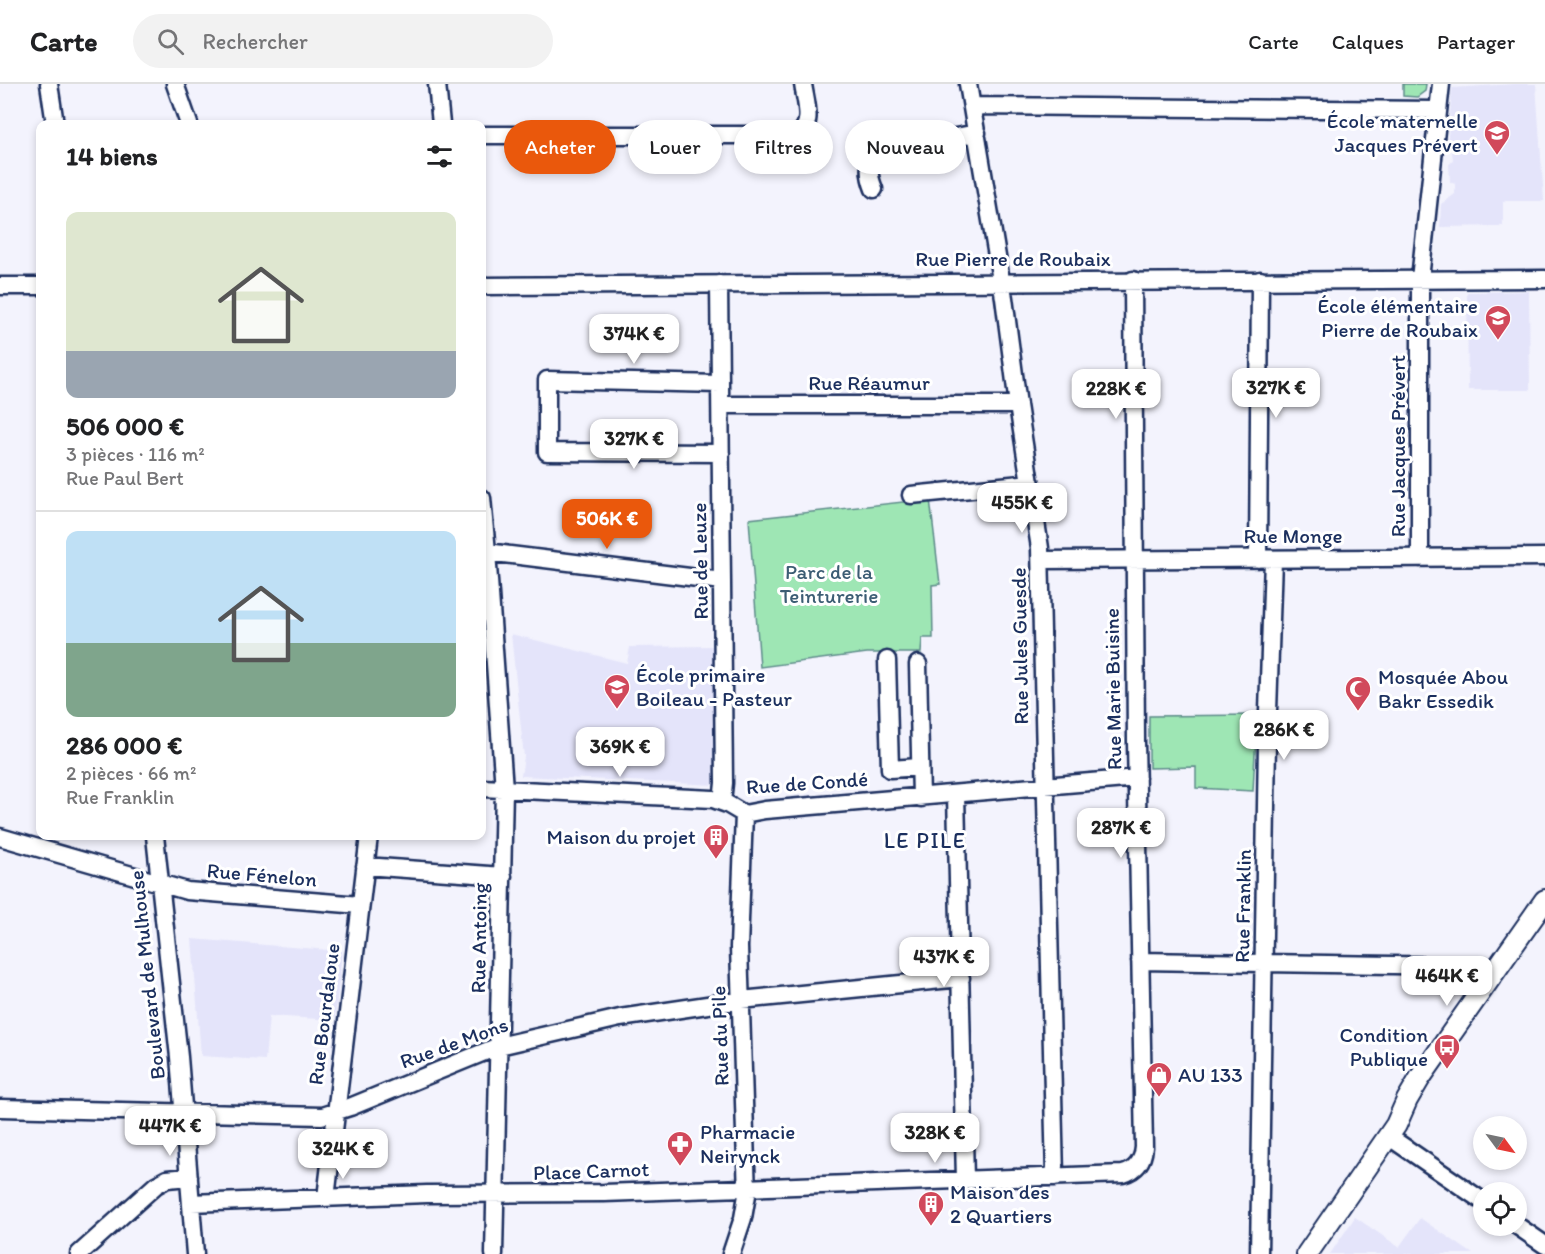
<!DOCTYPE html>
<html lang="fr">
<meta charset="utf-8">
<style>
:root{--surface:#fff;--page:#f2f2f2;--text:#202124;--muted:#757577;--line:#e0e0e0;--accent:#ea580c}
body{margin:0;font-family:Itim,sans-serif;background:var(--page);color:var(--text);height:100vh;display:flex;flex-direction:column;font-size:22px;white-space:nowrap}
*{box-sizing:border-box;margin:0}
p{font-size:20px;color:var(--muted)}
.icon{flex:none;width:33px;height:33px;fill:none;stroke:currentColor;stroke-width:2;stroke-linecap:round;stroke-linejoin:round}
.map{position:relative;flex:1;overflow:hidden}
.drawer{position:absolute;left:36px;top:36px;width:450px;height:720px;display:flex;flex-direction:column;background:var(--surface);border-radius:12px;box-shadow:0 3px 9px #0003}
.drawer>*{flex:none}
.banner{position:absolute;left:504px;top:36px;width:570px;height:54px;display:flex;gap:12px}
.needle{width:39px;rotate:123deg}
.buttons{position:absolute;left:1473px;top:1032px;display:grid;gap:12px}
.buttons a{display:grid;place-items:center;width:54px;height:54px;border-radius:50%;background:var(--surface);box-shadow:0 3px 9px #0003;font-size:30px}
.price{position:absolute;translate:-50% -51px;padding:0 14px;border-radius:12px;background:#fff;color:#222;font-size:20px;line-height:39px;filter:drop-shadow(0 2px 3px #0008)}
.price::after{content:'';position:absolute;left:50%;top:36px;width:18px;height:14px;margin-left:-9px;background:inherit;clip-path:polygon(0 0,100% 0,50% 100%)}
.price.current{background:var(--accent);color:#fff}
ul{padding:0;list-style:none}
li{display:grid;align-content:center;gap:12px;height:318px;padding:0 30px}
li+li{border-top:2px solid var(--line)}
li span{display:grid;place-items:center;height:186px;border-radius:12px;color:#555}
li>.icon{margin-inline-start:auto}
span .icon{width:108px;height:108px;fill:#fffc;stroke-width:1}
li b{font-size:26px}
h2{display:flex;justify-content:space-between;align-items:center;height:72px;padding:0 30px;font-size:26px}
.chip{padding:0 21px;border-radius:27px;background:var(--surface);box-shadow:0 3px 9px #0003;font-size:21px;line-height:54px}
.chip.current{background:var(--accent);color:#fff}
header{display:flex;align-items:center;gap:36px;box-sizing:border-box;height:84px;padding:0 30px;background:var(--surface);border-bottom:2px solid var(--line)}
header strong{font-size:28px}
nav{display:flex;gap:33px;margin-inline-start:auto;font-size:21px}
.search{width:420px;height:54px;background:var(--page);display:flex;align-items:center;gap:15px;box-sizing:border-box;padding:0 21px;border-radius:33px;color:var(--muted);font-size:22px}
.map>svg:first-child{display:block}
.built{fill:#e4e4fa}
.green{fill:#9ee6b4;stroke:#5c8a89;stroke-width:1.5}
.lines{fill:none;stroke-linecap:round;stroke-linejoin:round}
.minor-casing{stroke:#1b2f5e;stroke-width:21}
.major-casing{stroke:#1b2f5e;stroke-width:24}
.minor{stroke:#fff;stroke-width:16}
.major{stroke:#fff;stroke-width:20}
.labels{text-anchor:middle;stroke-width:6;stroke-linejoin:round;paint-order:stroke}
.poi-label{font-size:21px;fill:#1b2f5e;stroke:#fff;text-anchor:start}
.street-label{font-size:21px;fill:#1b2f5e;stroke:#fff}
.park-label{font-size:21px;fill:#3c5d74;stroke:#fff}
.neighbourhood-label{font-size:22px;letter-spacing:1.5px;fill:#1b2f5e;stroke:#fff}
</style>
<header>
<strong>Carte</strong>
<div class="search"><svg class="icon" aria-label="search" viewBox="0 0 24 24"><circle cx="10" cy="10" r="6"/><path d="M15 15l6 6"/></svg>Rechercher</div>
<nav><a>Carte</a><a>Calques</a><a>Partager</a></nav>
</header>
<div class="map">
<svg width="1545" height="1170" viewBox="0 0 1545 1170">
<rect width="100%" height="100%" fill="#f3f3fd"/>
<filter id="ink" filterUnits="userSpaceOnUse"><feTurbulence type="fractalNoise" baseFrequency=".0167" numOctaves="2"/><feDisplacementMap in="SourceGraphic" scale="12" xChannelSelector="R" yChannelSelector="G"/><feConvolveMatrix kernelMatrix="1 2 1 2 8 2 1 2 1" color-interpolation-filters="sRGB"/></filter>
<g filter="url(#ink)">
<path class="built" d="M1514,0H1536L1544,117H1503V142L1440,143L1441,120L1455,110V100L1450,98L1449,80L1453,77L1452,67L1447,64L1452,4Z
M1529,207L1530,306H1468L1467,208Z
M511,550L627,579L630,563L715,562L717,701L521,692L524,673Z
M192,855L342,867L335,936L269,932L265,976L201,972Z
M1355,1133L1399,1163L1420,1134L1473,1170H1330Z"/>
<path class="green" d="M1403,0H1426L1425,7L1417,13L1403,12Z
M930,415L940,500L932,501L933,554H922L921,569H867L760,583L749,435Z
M1257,631L1253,707L1196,704V683L1149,684V632Z"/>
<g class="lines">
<g class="minor-casing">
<path id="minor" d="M49,0L55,40
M175,0L189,40
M437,0L441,40
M968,0L1004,214L1018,321L1040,464L1055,1093
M972,22L1438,26
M482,51H797C815,41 805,17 803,0
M874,105C868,90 866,76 880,67L977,49
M719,200L724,699L722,718
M0,202H40
M482,202L1545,195
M720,300L547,296V368L721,369
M721,321H1018
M911,411L1031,399
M482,414L487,468L504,705L494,1170
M487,468L722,497
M1420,474V195L1441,0
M1258,475L1260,196
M1041,476L1545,473
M887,576L890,685L920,683
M918,580L921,714
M482,704L713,715L727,720L744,730L765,726L1137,694
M956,710L965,1096
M155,752L179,973L195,1170
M0,753L187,807L360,821
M365,782L503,792
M1140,877L1458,882L1470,885L1487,897
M0,1024L322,1032L350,1023L499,962L620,934L741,916L961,894
M1388,1052L1484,1118
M326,1114L369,752
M191,1119L427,1110L604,1109L1123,1090C1137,1086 1143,1076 1144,1063L1136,658L1133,196
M1516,1141L1545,1161
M79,1170L156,1101L167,1095L189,1093
M731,1170L743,1134L747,1111L739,863L744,730
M1259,1170L1267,658L1273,475"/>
</g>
<g class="major-casing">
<path id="major" d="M1307,1170L1396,1041L1407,1016L1420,994L1545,816"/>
</g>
<use href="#minor" class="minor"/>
<use href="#major" class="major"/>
</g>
</g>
<defs>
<g id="school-pin" transform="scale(1.35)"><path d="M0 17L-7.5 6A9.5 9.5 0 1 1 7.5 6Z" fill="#d1495b" stroke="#fff"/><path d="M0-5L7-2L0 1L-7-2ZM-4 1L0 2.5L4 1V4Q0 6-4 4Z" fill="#fff"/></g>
<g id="mosque-pin" transform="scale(1.35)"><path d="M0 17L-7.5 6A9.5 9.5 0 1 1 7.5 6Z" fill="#d1495b" stroke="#fff"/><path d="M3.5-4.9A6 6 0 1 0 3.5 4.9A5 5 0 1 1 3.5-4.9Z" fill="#fff"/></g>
<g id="building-pin" transform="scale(1.35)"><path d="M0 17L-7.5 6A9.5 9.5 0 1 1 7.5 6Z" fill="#d1495b" stroke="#fff"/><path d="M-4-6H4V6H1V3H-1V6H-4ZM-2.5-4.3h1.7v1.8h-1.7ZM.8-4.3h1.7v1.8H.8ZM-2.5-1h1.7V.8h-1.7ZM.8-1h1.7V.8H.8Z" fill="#fff"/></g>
<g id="bus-pin" transform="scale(1.35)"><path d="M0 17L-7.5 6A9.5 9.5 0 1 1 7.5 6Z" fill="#d1495b" stroke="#fff"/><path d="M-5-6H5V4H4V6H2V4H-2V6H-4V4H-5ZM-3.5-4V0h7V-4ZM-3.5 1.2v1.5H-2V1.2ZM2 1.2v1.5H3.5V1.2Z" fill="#fff"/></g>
<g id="shop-pin" transform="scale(1.35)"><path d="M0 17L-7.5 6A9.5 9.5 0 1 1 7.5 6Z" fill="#d1495b" stroke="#fff"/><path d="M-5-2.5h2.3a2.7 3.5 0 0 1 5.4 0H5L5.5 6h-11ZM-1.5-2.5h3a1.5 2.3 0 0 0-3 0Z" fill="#fff"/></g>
<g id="pharmacy-pin" transform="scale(1.35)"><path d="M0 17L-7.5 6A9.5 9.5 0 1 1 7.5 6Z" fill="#d1495b" stroke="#fff"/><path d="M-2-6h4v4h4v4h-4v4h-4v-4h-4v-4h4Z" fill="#fff"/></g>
</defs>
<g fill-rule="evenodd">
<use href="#school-pin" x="1497" y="49"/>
<use href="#school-pin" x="1498" y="234"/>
<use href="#school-pin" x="617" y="603"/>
<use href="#mosque-pin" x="1358" y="605"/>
<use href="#building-pin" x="716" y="753"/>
<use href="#bus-pin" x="1447" y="963"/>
<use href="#shop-pin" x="1159" y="991"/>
<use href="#pharmacy-pin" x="680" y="1060"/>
<use href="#building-pin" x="931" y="1120"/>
</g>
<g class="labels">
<g class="poi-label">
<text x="1478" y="44" text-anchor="end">École maternelle<tspan x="1478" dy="24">Jacques Prévert</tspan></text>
<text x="1478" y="229" text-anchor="end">École élémentaire<tspan x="1478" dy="24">Pierre de Roubaix</tspan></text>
<text x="636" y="598">École primaire<tspan x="636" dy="24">Boileau - Pasteur</tspan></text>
<text x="1378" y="600">Mosquée Abou<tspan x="1378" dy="24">Bakr Essedik</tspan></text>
<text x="696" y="760" text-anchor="end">Maison du projet</text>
<text x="1428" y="958" text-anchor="end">Condition<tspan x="1428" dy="24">Publique</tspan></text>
<text x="1178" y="998">AU 133</text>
<text x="700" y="1055">Pharmacie<tspan x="700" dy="24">Neirynck</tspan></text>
<text x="950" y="1115">Maison des<tspan x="950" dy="24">2 Quartiers</tspan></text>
</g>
<g class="street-label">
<text x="1013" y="182">Rue Pierre de Roubaix</text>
<text x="869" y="306">Rue Réaumur</text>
<text transform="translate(1398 362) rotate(-90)" y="7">Rue Jacques Prévert</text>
<text x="1293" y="459">Rue Monge</text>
<text transform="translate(700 477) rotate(-91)" y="7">Rue de Leuze</text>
<text transform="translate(1020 562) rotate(-91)" y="7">Rue Jules Guesde</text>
<text transform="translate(1113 605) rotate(-91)" y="7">Rue Marie Buisine</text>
<text transform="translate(807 699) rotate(-4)" y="7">Rue de Condé</text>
<text transform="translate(262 791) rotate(5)" y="7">Rue Fénelon</text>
<text transform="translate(1243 822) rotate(-89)" y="7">Rue Franklin</text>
<text transform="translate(479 854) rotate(-89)" y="7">Rue Antoing</text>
<text transform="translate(147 891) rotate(-96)" y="7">Boulevard de Mulhouse</text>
<text transform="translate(324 930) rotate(-83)" y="7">Rue Bourdaloue</text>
<text transform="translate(720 952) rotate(-92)" y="7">Rue du Pile</text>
<text transform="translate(454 959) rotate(-20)" y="7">Rue de Mons</text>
<text transform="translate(591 1087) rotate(-2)" y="7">Place Carnot</text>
</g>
<g class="park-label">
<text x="829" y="495">Parc de la<tspan x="829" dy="24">Teinturerie</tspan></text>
</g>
<g class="neighbourhood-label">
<text x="925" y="764">LE PILE</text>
</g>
</g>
</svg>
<div class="buttons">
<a><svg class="needle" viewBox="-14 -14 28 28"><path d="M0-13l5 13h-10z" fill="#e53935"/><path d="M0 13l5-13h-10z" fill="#757577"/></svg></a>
<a><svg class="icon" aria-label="locate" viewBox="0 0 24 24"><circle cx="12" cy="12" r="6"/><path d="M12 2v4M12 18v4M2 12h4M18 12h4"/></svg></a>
</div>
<b class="price" style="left:634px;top:281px">374K €</b>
<b class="price" style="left:1276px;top:335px">327K €</b>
<b class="price" style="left:1116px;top:336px">228K €</b>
<b class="price" style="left:634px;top:386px">327K €</b>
<b class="price" style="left:1022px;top:450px">455K €</b>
<b class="price current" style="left:607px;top:466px">506K €</b>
<b class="price" style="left:1284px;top:677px">286K €</b>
<b class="price" style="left:620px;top:694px">369K €</b>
<b class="price" style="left:1121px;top:775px">287K €</b>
<b class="price" style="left:944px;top:904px">437K €</b>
<b class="price" style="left:1447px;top:923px">464K €</b>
<b class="price" style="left:170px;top:1073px">447K €</b>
<b class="price" style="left:935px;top:1080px">328K €</b>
<b class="price" style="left:343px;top:1096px">324K €</b>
<div class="banner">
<a class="chip current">Acheter</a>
<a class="chip">Louer</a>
<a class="chip">Filtres</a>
<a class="chip">Nouveau</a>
</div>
<section class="drawer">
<h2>14 biens<svg class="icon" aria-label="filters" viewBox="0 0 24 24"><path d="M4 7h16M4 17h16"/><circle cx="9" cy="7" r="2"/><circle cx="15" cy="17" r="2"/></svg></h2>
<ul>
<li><span style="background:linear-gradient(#dfe7d0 75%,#9aa5b1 0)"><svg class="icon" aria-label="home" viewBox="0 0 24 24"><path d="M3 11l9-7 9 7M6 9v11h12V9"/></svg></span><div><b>506 000 €</b><p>3 pièces · 116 m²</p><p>Rue Paul Bert</p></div></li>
<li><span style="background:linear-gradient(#bfe0f5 60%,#7fa58c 0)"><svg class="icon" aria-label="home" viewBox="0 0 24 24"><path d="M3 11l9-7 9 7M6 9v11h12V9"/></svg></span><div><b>286 000 €</b><p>2 pièces · 66 m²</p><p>Rue Franklin</p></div></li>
</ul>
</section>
</div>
